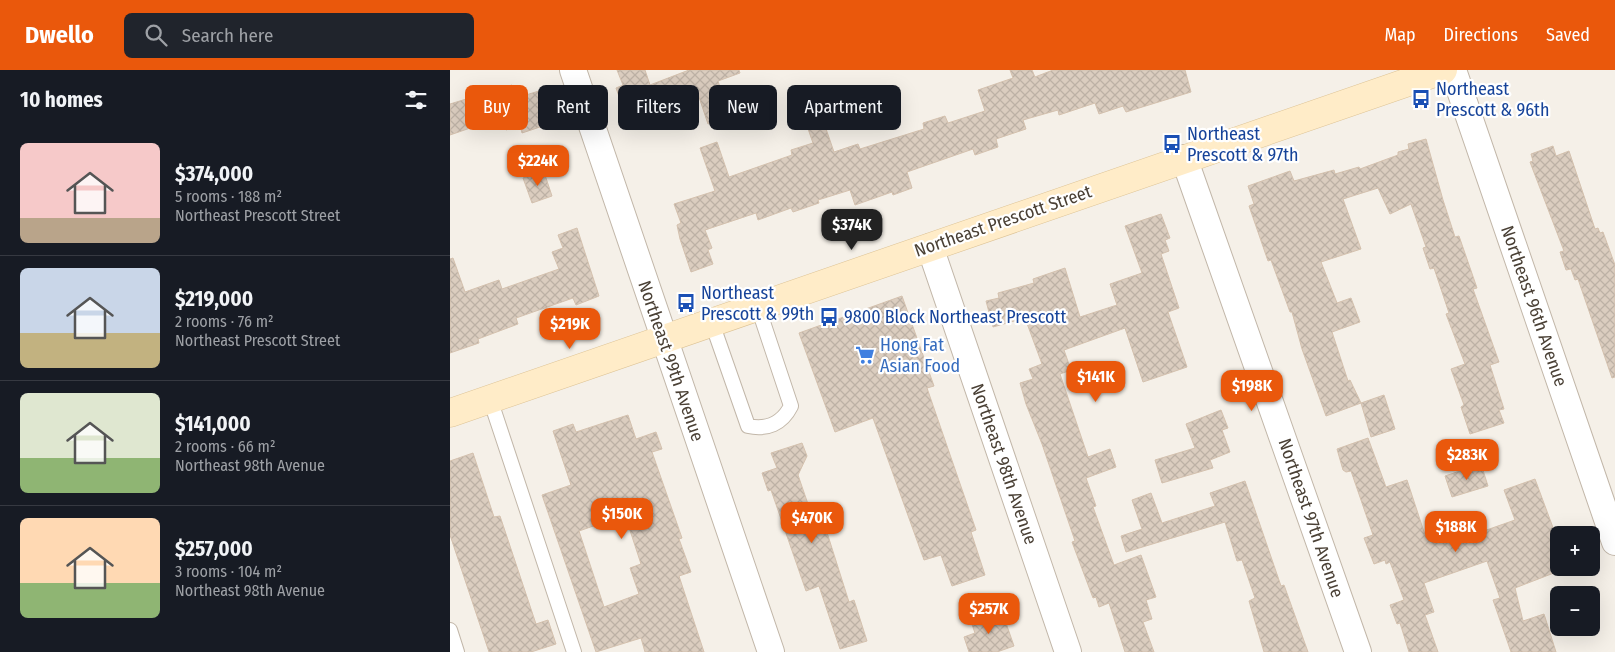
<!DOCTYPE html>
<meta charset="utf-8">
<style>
:root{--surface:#171b24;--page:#20242c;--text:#f1f3f6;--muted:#9ea1a6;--line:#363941;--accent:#ea580c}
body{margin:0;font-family:"Fira Sans Condensed",sans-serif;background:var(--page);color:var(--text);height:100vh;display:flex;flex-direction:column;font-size:19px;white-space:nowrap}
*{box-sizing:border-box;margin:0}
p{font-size:16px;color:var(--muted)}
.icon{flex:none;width:28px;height:28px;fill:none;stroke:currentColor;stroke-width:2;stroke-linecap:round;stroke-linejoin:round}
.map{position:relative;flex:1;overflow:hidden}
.drawer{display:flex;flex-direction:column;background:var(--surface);width:450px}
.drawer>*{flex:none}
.banner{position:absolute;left:15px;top:15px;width:475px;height:45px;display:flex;gap:10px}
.fabs{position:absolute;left:1100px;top:456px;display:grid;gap:10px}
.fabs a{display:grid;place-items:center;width:50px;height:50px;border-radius:8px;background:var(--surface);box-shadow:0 5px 20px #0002;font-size:25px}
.price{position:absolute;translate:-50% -42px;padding:0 11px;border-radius:10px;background:var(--accent);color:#fff;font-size:16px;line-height:32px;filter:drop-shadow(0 1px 2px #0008)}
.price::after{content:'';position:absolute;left:50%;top:30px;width:15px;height:11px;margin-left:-8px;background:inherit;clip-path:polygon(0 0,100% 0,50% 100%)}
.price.selected{background:#222;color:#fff}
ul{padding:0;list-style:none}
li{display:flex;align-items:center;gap:15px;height:125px;padding:0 20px}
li+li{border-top:1px solid var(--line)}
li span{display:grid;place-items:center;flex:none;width:140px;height:100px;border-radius:8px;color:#555}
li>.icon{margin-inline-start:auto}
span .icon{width:60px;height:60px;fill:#fffc;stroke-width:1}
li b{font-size:21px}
h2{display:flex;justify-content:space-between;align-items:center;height:60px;padding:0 20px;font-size:21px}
.pill{padding:0 18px;border-radius:8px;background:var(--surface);box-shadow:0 5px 20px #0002;font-size:18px;line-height:45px}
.pill.selected{background:var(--accent);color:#fff}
header{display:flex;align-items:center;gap:30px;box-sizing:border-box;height:70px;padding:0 25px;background:var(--accent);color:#fff}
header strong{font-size:24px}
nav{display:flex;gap:28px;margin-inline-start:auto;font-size:18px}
.search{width:350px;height:45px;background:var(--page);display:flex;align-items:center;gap:12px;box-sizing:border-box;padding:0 18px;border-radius:8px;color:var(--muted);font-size:19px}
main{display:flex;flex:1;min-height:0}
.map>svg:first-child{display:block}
.building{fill:url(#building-cross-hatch);stroke:#d4c1ae;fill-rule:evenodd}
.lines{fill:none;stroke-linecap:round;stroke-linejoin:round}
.lane-casing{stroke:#c2b7a9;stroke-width:16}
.street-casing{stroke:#c2b7a9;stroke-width:28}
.secondary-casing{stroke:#ddc395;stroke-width:29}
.lane{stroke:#fff;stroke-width:14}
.street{stroke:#fff;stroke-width:26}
.secondary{stroke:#ffecc8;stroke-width:28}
.labels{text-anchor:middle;stroke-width:4.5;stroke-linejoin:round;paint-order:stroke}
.transit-label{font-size:18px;fill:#164399;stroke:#fff;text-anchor:start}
.street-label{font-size:18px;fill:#4a4035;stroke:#fff}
.shop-label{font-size:18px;fill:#366cbe;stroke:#fff;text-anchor:start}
</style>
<header>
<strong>Dwello</strong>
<div class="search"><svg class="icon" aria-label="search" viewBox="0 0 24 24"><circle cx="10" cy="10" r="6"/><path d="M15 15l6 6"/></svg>Search here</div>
<nav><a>Map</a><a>Directions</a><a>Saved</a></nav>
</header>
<main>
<section class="drawer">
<h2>10 homes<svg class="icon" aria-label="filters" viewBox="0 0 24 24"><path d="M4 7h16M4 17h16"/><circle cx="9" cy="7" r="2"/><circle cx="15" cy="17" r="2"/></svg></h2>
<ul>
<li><span style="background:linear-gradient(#f6c9c9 75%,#b9a48a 0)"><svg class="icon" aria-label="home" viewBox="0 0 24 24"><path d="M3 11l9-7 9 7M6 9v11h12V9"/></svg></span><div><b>$374,000</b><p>5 rooms · 188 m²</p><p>Northeast Prescott Street</p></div></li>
<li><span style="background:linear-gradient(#c9d6e8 65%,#c2b280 0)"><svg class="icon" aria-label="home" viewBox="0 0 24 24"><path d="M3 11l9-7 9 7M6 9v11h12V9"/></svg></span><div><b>$219,000</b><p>2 rooms · 76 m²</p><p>Northeast Prescott Street</p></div></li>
<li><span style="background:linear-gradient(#dfe7d0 65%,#8fb573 0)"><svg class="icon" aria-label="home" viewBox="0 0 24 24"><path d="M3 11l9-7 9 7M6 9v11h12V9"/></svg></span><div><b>$141,000</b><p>2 rooms · 66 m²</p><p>Northeast 98th Avenue</p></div></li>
<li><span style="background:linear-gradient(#ffd9b3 65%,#8fb573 0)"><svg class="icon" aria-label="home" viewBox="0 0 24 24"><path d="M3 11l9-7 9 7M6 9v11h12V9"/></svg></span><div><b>$257,000</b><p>3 rooms · 104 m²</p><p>Northeast 98th Avenue</p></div></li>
</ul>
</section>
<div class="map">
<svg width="1165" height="582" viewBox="0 0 1165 582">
<defs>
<pattern id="building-cross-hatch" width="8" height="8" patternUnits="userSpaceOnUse" patternTransform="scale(1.25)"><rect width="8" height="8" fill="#dbcdbf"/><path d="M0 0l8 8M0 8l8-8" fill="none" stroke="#bdb1a5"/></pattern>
</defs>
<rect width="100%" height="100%" fill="#f5f0e8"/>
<path class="building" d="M167,0H195L200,15L239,0H289L290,3L268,11L279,46L258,54L246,18L175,43L166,18L173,15Z
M560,0H582L585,7L603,0H735L741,22L676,42L673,36L649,44L645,33L609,45L608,40L573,50L576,59L546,69L548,77L525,85L523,79L457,102L462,118L443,125L442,122L405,135L400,120L368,130L369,133L343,142L341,138L308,150L306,143L255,160L262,178L258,180L263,194L241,202L230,169L227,155L231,153L224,134L265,121L250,78L267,72L279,107L342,85L341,80L363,73L349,33L365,27L384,82L408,74L410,79L474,59L473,53L495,46L498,53L535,41L528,20L563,8Z
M62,15L66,28L89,21L99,54L72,63L70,55L56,60L52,47L0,65V34Z
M976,69L993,130L1005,167L1009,166L1027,218L1023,219L1049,292L1040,295L1054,339L1049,340L1054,353L1020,364L1011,337L1014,335L1001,299L1015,294L996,244L999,243L984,198L980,199L973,178L976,177L961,134L940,144L928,118L893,129L911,179L871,192L887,233L901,228L910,252L882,262L898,311L900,310L911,333L876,346L852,279L842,242H840L821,190L818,191L799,136L804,134L798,116L840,101L844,111L884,100L885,104L909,97L910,99L948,85V82L959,79L958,74Z
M1103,76L1106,86L1119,81L1145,159L1148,158L1150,163L1153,162L1165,195V307L1162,308L1128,209L1125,210L1121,199L1116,200L1110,182L1114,181L1080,92L1083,91L1081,84Z
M94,102L102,126L82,133L73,108Z
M711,144L720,168L715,170L719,181L711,184L729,238L718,242L737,297L693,312L675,258L614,280L621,300L610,304L638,387L660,379L666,397L636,408L646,436L643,437L664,495L691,485L706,527L696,530L702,549L693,552L704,582H675L659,533L649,537L646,527L643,528L622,472L625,471L592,374L576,334L570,313L583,309L579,299L592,294L575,248L543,257L536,231L549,228L548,223L584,213L583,209L615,198L630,247L667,235L660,214L692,203L675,156Z
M127,158L149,226L126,235L123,228L66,248L68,254L28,269L29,273L0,283V189L3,188L15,222L49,210L52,219L109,199L102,182L113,178L108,165Z
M452,226L484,316L477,318L526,460L521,462L535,505L502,516L491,485L474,490L423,348L385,362L349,263Z
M934,325L945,359L921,367L911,333Z
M771,340L778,358L772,360L780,382L760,390L763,398L712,413L705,390L745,378L736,354Z
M178,345L186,369L206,362L212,379L202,382L232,468L229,469L241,502L229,506L254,582H195L191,568L146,582L92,425L121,415L103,361L123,354L126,362ZM175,445L191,494L180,498L189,524L154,537L129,461Z
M918,368L936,417L957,410L976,468L1004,458L1008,470L1065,450L1054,420L1085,409L1105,463L1109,462V501L1065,518L1073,551L1094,544L1106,582H1061L1043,530L1050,528L1037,491L974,513L984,542L975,545L988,582H959L950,553L947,554L940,535L954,530L940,492L936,494L935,490L924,494L914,468L923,465L901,401L896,402L893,400L887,379Z
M352,373L357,386L348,405L359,437L368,434L399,532L404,530L417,571L390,579L369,516L356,521L321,420L318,421L312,403L327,398L321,383Z
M23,383L44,447L50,446L86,554L98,550L106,574L81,582H39L0,465V391Z
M1031,394L1038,416L1002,427L995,406Z
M795,411L831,516L834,515L858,582H814L799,531L805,528L792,490L787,491L775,452L676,482L671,466L692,459L682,430L701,423L712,453L765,436L760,423Z
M544,540L549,555L556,553L564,576L547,582H519L514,567L525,563L520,549Z"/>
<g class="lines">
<g class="lane-casing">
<path id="lane" d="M262,253L298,356C317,360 332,354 341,336L308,237
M40,329L124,582
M0,560L7,582"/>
</g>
<g class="street-casing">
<path id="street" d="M123,0L321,582
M1003,0L1165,472
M734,88L908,582
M480,177L618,582"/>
</g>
<g class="secondary-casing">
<path id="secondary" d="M0,343L993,0"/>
</g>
<use href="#lane" class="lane"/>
<use href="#street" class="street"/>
<use href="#secondary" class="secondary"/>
</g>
<defs>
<g id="bus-bare" transform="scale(1.5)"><path d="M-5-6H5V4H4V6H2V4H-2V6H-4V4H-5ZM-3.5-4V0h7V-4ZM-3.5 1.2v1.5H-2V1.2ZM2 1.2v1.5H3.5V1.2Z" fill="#1a4fb4" stroke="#fff" stroke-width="2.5" paint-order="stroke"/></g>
<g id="supermarket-bare" transform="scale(1.5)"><path d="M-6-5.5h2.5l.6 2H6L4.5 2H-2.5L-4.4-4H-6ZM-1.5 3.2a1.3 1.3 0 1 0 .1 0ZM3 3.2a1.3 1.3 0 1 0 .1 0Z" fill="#3f7fe0" stroke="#fff" stroke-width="2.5" paint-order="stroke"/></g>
</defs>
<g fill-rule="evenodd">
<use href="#bus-bare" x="971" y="29"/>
<use href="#bus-bare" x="722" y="74"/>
<use href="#bus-bare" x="236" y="233"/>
<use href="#bus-bare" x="379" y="247"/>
<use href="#supermarket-bare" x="415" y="285"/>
</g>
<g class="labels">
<g class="transit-label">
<text x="986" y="25">Northeast<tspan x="986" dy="21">Prescott &amp; 96th</tspan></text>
<text x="737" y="70">Northeast<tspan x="737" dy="21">Prescott &amp; 97th</tspan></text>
<text x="251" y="229">Northeast<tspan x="251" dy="21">Prescott &amp; 99th</tspan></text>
<text x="394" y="253">9800 Block Northeast Prescott</text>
</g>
<g class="street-label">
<text transform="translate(553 151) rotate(-19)" y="6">Northeast Prescott Street</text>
<text transform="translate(1084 236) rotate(71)" y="6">Northeast 96th Avenue</text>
<text transform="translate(221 291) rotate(71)" y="6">Northeast 99th Avenue</text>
<text transform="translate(554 394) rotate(71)" y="6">Northeast 98th Avenue</text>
<text transform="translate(861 448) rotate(71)" y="6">Northeast 97th Avenue</text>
</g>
<g class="shop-label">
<text x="430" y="281">Hong Fat<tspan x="430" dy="21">Asian Food</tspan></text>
</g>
</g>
</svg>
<div class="fabs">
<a>+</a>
<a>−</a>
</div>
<b class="price" style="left:88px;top:117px">$224K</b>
<b class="price selected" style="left:402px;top:181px">$374K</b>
<b class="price" style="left:120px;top:280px">$219K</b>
<b class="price" style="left:646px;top:333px">$141K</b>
<b class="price" style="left:802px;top:342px">$198K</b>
<b class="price" style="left:1017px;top:411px">$283K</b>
<b class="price" style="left:172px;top:470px">$150K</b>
<b class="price" style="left:362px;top:474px">$470K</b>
<b class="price" style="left:1006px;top:483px">$188K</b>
<b class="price" style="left:539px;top:565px">$257K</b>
<div class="banner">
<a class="pill selected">Buy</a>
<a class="pill">Rent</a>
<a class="pill">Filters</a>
<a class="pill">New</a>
<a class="pill">Apartment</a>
</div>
</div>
</main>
